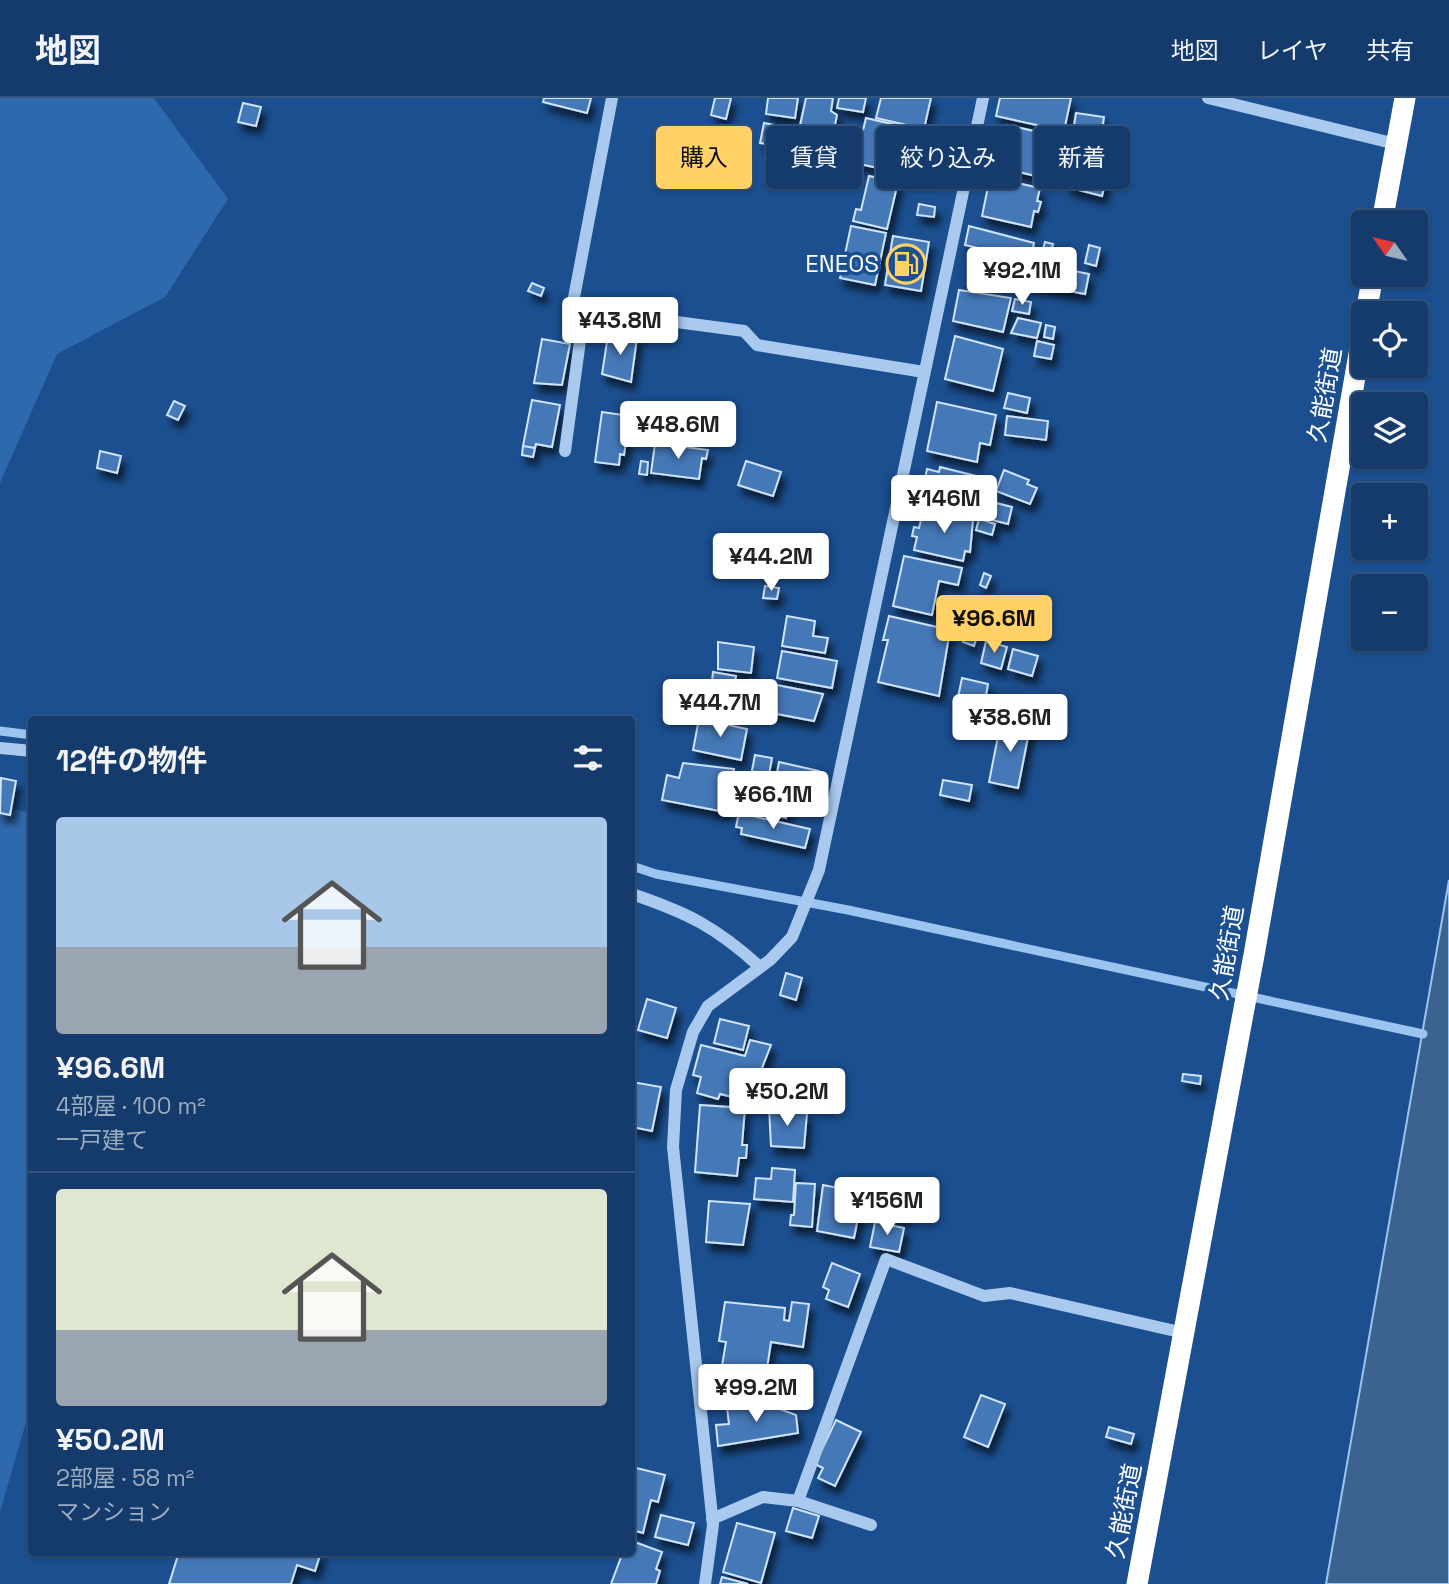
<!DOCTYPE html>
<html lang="ja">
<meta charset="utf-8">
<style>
:root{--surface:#143b6b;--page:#1d4271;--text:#f1f3f6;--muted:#9dadc1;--line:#33557e;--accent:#ffd166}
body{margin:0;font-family:"Space Grotesk","Noto Sans JP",sans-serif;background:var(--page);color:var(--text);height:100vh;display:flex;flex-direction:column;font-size:26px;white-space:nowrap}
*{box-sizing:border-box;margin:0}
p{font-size:23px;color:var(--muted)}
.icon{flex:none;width:38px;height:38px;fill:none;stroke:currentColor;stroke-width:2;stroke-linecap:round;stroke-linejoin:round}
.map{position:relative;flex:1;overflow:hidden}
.details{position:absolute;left:28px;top:618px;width:607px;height:840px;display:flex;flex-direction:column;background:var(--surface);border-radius:7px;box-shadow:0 2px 5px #0004,0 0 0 2px var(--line)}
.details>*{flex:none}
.hud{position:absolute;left:656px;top:28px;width:665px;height:63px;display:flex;gap:14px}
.needle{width:46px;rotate:304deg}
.controls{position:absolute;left:1351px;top:112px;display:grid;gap:14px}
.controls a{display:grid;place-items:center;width:77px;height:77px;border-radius:7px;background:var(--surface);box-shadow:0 2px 5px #0004,0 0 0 2px var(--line);font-size:35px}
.price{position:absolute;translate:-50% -60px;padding:0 16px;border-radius:7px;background:#fff;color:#222;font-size:23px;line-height:46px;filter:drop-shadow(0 2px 4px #0008)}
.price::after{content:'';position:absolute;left:50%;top:42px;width:21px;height:16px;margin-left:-10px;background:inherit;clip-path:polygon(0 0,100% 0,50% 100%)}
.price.current{background:var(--accent);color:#111}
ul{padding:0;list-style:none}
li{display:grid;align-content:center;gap:14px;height:371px;padding:0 28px}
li+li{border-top:2px solid var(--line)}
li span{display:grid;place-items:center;height:217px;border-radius:7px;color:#555}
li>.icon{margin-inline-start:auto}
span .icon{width:126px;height:126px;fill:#fffc;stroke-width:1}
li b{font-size:30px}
h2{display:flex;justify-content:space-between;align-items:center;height:84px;padding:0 28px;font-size:30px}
.chip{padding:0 24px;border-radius:7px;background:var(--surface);box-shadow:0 2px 5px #0004,0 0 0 2px var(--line);font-size:24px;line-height:63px}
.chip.current{background:var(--accent);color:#111}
header{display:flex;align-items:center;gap:42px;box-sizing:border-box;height:98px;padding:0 35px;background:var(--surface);border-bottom:2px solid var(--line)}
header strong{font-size:33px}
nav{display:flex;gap:38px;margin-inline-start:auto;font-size:24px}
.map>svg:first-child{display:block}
.green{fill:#2e69ad}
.water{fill:#3c6290;stroke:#9cc4f0;stroke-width:2}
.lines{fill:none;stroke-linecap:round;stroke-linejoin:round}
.stream{stroke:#9cc4f0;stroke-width:9}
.building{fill:#4478b7;stroke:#cfe3fa;stroke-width:2;filter:url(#shadow)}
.minor{stroke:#a9c9ee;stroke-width:12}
.highway{stroke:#fff;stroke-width:21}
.labels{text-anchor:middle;stroke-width:7;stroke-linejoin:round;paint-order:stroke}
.poi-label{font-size:24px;fill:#fff;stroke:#1b4f8f;text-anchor:end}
.street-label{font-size:24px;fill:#fff;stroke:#1b4f8f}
</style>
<header>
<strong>地図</strong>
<nav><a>地図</a><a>レイヤ</a><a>共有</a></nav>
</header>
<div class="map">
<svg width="1449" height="1486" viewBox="0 0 1449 1486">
<defs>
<filter id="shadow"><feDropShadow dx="4.5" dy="8" stdDeviation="3.5" flood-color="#0009"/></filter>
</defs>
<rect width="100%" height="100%" fill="#1b4f8f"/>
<path class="green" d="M0,0H154L228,101L165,199L57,256L0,385Z
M0,708L32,715V1303L0,1414Z"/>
<path class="water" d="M1449,782V1486H1326Z"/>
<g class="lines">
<path class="stream" d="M0,633L32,637
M632,768L656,776L848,812L1423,936"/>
</g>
<path class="building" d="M544,0H591L587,15L543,4Z
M715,0H731L726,21L711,17Z
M768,0H798L795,20L766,16Z
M806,0H833L831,13L837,17L830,52L794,44L793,51L760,45L764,25L799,32Z
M839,0H866L863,14L837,10Z
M881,0H931L924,31L876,20Z
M1000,0H1071L1064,33L996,18Z
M243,5L261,9L256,28L238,24Z
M1076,15L1104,19L1101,39L1073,34Z
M866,20L939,37L936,52L930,50L923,80L855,65Z
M1007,27L1061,39L1057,58L1050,56L1044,80L994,68Z
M1076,40L1097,43L1094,56L1074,52Z
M1071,70L1102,77V81L1106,82L1102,98L1067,89Z
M869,78L898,84L887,131L853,123L856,111L861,112Z
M990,79L1040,90L1037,103L1041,104L1038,114L1034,113L1031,129L982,118Z
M919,106L935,109L934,119L917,117Z
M851,128L886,135L875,187L840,180Z
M969,128L1034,145L1030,162L965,147Z
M893,138L929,144L921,193L885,187Z
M1045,144L1053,146L1049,161L1041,158Z
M1089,147L1100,150L1096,168L1085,165Z
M1035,165L1089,176L1085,196L1032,186Z
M532,185L544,190L541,198L528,193Z
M959,192L1011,200L1003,234L953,223Z
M1015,201L1031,204L1029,216L1012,213Z
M1018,220L1041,225L1037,240L1011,235Z
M624,225L638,227L637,236L623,234Z
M1046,227L1055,229L1053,241L1044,239Z
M608,237L637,240L631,284L602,276Z
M955,238L1003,251L993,293L945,281Z
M542,241L570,246L562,287L534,285Z
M1037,243L1054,247L1051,261L1034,258Z
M1008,295L1030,300L1027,315L1004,310Z
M532,302L560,307L552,349L536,346L535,350L523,348Z
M174,303L185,308L178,322L167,317Z
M937,304L996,317L990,347L980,345L977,364L927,353Z
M602,314L630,318L624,357L620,356L619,367L595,364Z
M1007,318L1048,323L1046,342L1005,337Z
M655,345L708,352L706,361L702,360L699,381L651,375Z
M523,348L535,350L533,359L522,357Z
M100,353L121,358L117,375L97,370Z
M641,363L648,364L647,377L639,376Z
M746,363L781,374L773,398L738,387Z
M940,369L984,380L977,409L922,396L927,371L939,374Z
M1004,372L1029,382L1027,386L1037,390L1030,406L996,393Z
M992,404L1012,409L1008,426L988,421Z
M924,410L973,422L970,454L965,453L963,463L914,452L917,439L912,438L914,429L919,430Z
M979,421L995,426L992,437L976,432Z
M904,458L962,470L958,487L939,483L932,517L893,508Z
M984,475L991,478L986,490L980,487Z
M765,488L779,490L777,501L763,500Z
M953,500L996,514L989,538L946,524Z
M787,518L815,523L813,538L828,540L825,555L782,548Z
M889,518L950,532L939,598L878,584L888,542H883Z
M965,537L976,541L974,548L963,544Z
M986,543L1007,549L1001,571L981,565Z
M718,544L754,549L751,575L718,571Z
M1013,551L1038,558L1032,578L1008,571Z
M782,553L837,563L832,590L777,580Z
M713,574L736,578L733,595L711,591Z
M962,580L988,586L984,609L957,604Z
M751,582L823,596L814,623L745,610Z
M956,608L973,612L971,624L954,621Z
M985,615L991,616L988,632L982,630Z
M699,621L747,631L741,662L693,652Z
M1001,623L1030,629L1018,690L989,684Z
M755,657L772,660L765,700L789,705L786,720L745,709Z
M779,664L819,673L812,705L773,696Z
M683,665L734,671L733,677L737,678L732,706L727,705L725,714L662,702L667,677L679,680Z
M1,680L16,683L10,717L0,715Z
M943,682L972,687L969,703L940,697Z
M739,715L810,731L805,750L741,736L742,730L736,729Z
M786,875L802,880L796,902L780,897Z
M647,901L676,910L667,940L638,932Z
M720,921L749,928L743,952L714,945Z
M750,942L771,947L749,1003L720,996L718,1001L697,995L701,979L693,977L701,947L745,958Z
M1183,976L1201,978L1200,986L1182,983Z
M632,984L661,989L652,1033L632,1029Z
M700,1007L745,1010L742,1047H747L746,1060H739L737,1078L695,1074Z
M769,1009L798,1011V1015H807L804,1050L771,1048Z
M772,1070L795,1072L793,1104L754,1101L756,1080L771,1081Z
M796,1085L815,1086L812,1129L790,1127L791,1117H794Z
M823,1087L863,1095L854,1140L817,1133Z
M874,1093L908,1106L904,1120L869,1107Z
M709,1103L750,1106L743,1147L706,1144Z
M875,1124L904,1130L899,1154L870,1149Z
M832,1165L860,1176L848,1209L826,1201L829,1192L823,1189Z
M725,1204L785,1210L784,1222L789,1223L792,1204L809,1206L803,1249L771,1244L766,1277L743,1274L741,1289L719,1286L726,1244L719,1243Z
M981,1297L1005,1306L988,1349L964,1339Z
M766,1306L796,1317L798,1335L718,1348L716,1327L729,1326L727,1310Z
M836,1322L861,1334L835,1388L818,1380L823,1370L815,1366Z
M1109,1329L1134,1336L1131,1346L1106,1339Z
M632,1369L665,1377L658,1404L651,1402L643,1435L632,1432Z
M793,1410L819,1418L812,1440L786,1433Z
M661,1417L694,1425L688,1447L655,1439Z
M737,1425L775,1435L761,1485L723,1474Z
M632,1443L662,1454L656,1471L660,1473L656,1486H611L623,1454H632Z
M179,1454H259L270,1458L271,1454H321L315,1473L297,1467L291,1486H169Z
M722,1479L748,1486H720Z"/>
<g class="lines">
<path class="minor" d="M1208,0L1396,46
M572,210L744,233L757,247L924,274
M565,353L582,228L572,210L612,0
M0,650L32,653
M632,796C688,815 716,829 760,869
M798,1403L886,1161L984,1198L1010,1195L1184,1235
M712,1421L763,1399L798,1403L871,1427
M705,1486L713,1427L673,1049L676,992L693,934L708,908L770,862L792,839L819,772L983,0"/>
<path class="highway" d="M1382,124L1405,0
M1366,215L1373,177
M1137,1486L1254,857L1363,233"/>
</g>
<defs>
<g id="fuel-ring" transform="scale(2.0125)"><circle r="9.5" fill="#1b4f8f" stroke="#ffd166" stroke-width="1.5"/><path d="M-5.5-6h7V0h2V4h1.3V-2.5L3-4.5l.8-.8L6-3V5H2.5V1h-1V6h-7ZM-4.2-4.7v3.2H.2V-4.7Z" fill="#ffd166"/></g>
</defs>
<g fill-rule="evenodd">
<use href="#fuel-ring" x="906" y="166"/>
</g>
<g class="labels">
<g class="poi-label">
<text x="879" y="174">ENEOS</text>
</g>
<g class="street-label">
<text transform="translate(1325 297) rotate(-80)" y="8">久能街道</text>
<text transform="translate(1227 855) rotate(-80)" y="8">久能街道</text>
<text transform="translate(1124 1413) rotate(-79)" y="8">久能街道</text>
</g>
</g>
</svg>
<div class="controls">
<a><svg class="needle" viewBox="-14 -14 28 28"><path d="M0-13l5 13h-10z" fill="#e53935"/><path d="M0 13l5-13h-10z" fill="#9dadc1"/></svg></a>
<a><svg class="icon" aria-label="locate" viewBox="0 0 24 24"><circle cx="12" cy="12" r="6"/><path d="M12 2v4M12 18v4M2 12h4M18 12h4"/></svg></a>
<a><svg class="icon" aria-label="layers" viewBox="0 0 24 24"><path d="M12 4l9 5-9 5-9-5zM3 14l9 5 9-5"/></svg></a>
<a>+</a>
<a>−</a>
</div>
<b class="price" style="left:1022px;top:209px">¥92.1M</b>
<b class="price" style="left:620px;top:259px">¥43.8M</b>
<b class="price" style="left:678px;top:363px">¥48.6M</b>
<b class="price" style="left:944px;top:437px">¥146M</b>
<b class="price" style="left:771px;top:495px">¥44.2M</b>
<b class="price current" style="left:994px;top:557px">¥96.6M</b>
<b class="price" style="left:720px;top:641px">¥44.7M</b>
<b class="price" style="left:1010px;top:656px">¥38.6M</b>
<b class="price" style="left:773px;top:733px">¥66.1M</b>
<b class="price" style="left:787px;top:1030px">¥50.2M</b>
<b class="price" style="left:887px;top:1139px">¥156M</b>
<b class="price" style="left:756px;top:1326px">¥99.2M</b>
<div class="hud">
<a class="chip current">購入</a>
<a class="chip">賃貸</a>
<a class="chip">絞り込み</a>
<a class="chip">新着</a>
</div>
<section class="details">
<h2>12件の物件<svg class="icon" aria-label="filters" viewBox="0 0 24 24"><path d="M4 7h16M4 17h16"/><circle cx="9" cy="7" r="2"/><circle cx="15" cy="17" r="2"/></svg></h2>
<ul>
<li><span style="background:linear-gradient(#a9c7e8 60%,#9aa5b1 0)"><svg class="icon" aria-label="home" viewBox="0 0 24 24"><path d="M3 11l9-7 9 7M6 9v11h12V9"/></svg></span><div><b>¥96.6M</b><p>4部屋 · 100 m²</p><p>一戸建て</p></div></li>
<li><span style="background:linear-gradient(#dfe7d0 65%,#9aa5b1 0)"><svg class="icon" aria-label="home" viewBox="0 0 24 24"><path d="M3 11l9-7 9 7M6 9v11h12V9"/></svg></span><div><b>¥50.2M</b><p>2部屋 · 58 m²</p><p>マンション</p></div></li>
</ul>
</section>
</div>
